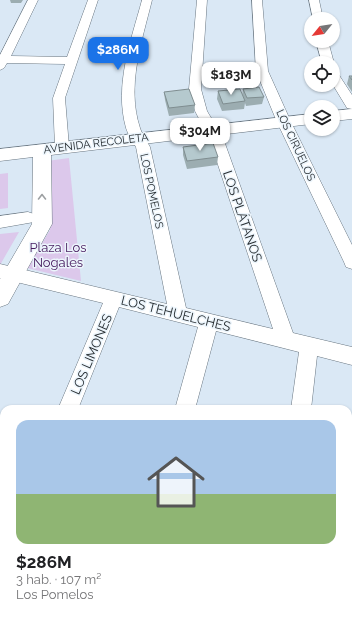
<!DOCTYPE html>
<html lang="es">
<meta charset="utf-8">
<style>
:root{--surface:#fff;--page:#f6f6f6;--text:#202124;--muted:#757577;--accent:#1a73e8}
body{margin:0;font-family:Raleway,sans-serif;background:var(--page);color:var(--text);height:100vh;display:flex;flex-direction:column;font-size:15px;white-space:nowrap}
*{box-sizing:border-box;margin:0}
p{font-size:13px;color:var(--muted)}
.icon{flex:none;width:22px;height:22px;fill:none;stroke:currentColor;stroke-width:2;stroke-linecap:round;stroke-linejoin:round}
.map{position:relative;flex:1;overflow:hidden}
.details{position:absolute;left:0px;top:405px;width:352px;height:220px;display:flex;flex-direction:column;background:var(--surface);border-radius:12px 12px 0 0;box-shadow:0 1px 3px #0004}
.details>*{flex:none}
.needle{width:26px;rotate:240deg}
.tools{position:absolute;left:304px;top:12px;display:grid;gap:8px}
.tools a{display:grid;place-items:center;width:36px;height:36px;border-radius:50%;background:var(--surface);box-shadow:0 1px 3px #0004;font-size:20px}
.price{position:absolute;translate:-50% -34px;padding:0 9px;border-radius:8px;background:#fff;color:#222;font-size:13px;line-height:26px;filter:drop-shadow(0 1px 2px #0008)}
.price::after{content:'';position:absolute;left:50%;top:24px;width:12px;height:9px;margin-left:-6px;background:inherit;clip-path:polygon(0 0,100% 0,50% 100%)}
.price.current{background:var(--accent);color:#fff}
ul{padding:0;list-style:none}
li{display:grid;align-content:center;gap:8px;height:212px;padding:0 16px}
li span{display:grid;place-items:center;height:124px;border-radius:12px;color:#555}
li>.icon{margin-inline-start:auto}
span .icon{width:72px;height:72px;fill:#fffc;stroke-width:1}
li b{font-size:17px}
.map>svg:first-child{display:block}
.green{fill:#dcc8eb}
.lines{fill:none;stroke-linecap:round;stroke-linejoin:round}
.minor-casing{stroke:#697681;stroke-width:1}
.tertiary-casing{stroke:#697681;stroke-width:1}
.minor{fill:#fff;fill-rule:evenodd}
.tertiary{fill:#fff;fill-rule:evenodd}
.wall{fill:#9cadb1}
.building{fill:#b5c9ce;stroke:#7f8d90}
.oneway{stroke:#9da0a2}
.labels{text-anchor:middle;stroke-width:3;stroke-linejoin:round;paint-order:stroke}
.far-street-label{font-size:11px;fill:#262c30;stroke:#ecf5fc}
.street-label{font-size:13px;fill:#262c30;stroke:#ecf5fc}
.park-label{font-size:13px;fill:#461a5e;stroke:#ecf5fc}
</style>
<div class="map">
<svg width="352" height="625" viewBox="0 0 352 625">
<rect width="100%" height="100%" fill="#dae8f5"/>
<path class="green" d="M69,158L81,281L27,268L50,230L47,161Z
M8,173V208L0,209V174Z
M19,232L0,265V234Z"/>
<g class="lines">
<g class="minor-casing">
<path id="minor" d="M28,0H38L11,56L67,57L88,0H98L65,98L69,147L67,150L62,152L57,150L55,147L53,98L65,64L7,63L4,68L0,70V55Z
M142,0H152C142,41 126,86 140,128C142,135 147,141 150,147L186,308L273,329L209,138L195,111L189,89L197,0H207L201,89L207,111L223,138L293,333L352,347V365L317,356L311,409H291L299,352L216,331L195,409H175L198,327L119,307L78,409H58L103,303L0,278V264L167,304L136,147C133,141 128,135 126,128C114,85 131,41 142,0Z
M252,0H262L268,71L291,122L352,245V269L346,267L344,262L277,122L256,71Z
M309,0H319L323,19H313Z
M316,41H328L334,63L333,64V63H322Z
M333,71L337,72L352,95V109L347,108L333,85Z
M28,212L34,214L36,218L34,222L0,228V216Z
M0,530L4,532V583L0,584Z
M114,621H140L139,625H113Z
M219,621H255L257,625H221Z
M260,621H286L285,625H259Z"/>
</g>
<g class="tertiary-casing">
<path id="tertiary" d="M352,109V119L333,121V111Z
M311,114V124L51,155L52,224L8,304L0,307V279L32,224L33,157L0,161V149Z"/>
</g>
<use href="#minor" class="minor"/>
<use href="#tertiary" class="tertiary"/>
</g>
<path class="wall" d="M10,0H23L21,3H11Z
M349,76H352V92L347,84Z
M243,89L264,97L262,104L246,106L245,103L244,109L222,111L217,99L218,91L242,95Z
M164,92L195,105L194,113L169,116L165,100Z
M183,147L218,157L217,165L187,169L183,155Z"/>
<path class="building" d="M349,76H352V80Z
M259,87L264,97L247,98L243,89Z
M189,89L195,105L169,108L164,92Z
M240,89L245,101L223,104L218,91Z
M213,143L218,157L187,161L183,147Z"/>
<defs><path id="oneway-chevron" d="M-2-3.5L2.5 0L-2 3.5" fill="none" stroke-width="1.6" stroke-linecap="round" stroke-linejoin="round"/></defs>
<use class="oneway" href="#oneway-chevron" transform="translate(42 197) rotate(-90)"/>
<g class="labels">
<g class="far-street-label">
<text transform="translate(96 143) rotate(-7)" y="4">AVENIDA RECOLETA</text>
<text transform="translate(296 145) rotate(65)" y="4">LOS CIRUELOS</text>
<text transform="translate(152 191) rotate(78)" y="4">LOS POMELOS</text>
</g>
<g class="street-label">
<text transform="translate(243 216) rotate(71)" y="5">LOS PLÁTANOS</text>
<text transform="translate(176 313) rotate(14)" y="5">LOS TEHUELCHES</text>
<text transform="translate(91 354) rotate(-67)" y="5">LOS LIMONES</text>
</g>
<g class="park-label">
<text x="58" y="252">Plaza Los<tspan x="58" dy="15">Nogales</tspan></text>
</g>
</g>
</svg>
<div class="tools">
<a><svg class="needle" viewBox="-14 -14 28 28"><path d="M0-13l5 13h-10z" fill="#e53935"/><path d="M0 13l5-13h-10z" fill="#757577"/></svg></a>
<a><svg class="icon" aria-label="locate" viewBox="0 0 24 24"><circle cx="12" cy="12" r="6"/><path d="M12 2v4M12 18v4M2 12h4M18 12h4"/></svg></a>
<a><svg class="icon" aria-label="layers" viewBox="0 0 24 24"><path d="M12 4l9 5-9 5-9-5zM3 14l9 5 9-5"/></svg></a>
</div>
<b class="price current" style="left:118px;top:71px">$286M</b>
<b class="price" style="left:231px;top:96px">$183M</b>
<b class="price" style="left:200px;top:152px">$304M</b>
<section class="details">
<ul>
<li><span style="background:linear-gradient(#a9c7e8 60%,#8fb573 0)"><svg class="icon" aria-label="home" viewBox="0 0 24 24"><path d="M3 11l9-7 9 7M6 9v11h12V9"/></svg></span><div><b>$286M</b><p>3 hab. · 107 m²</p><p>Los Pomelos</p></div></li>
</ul>
</section>
</div>
